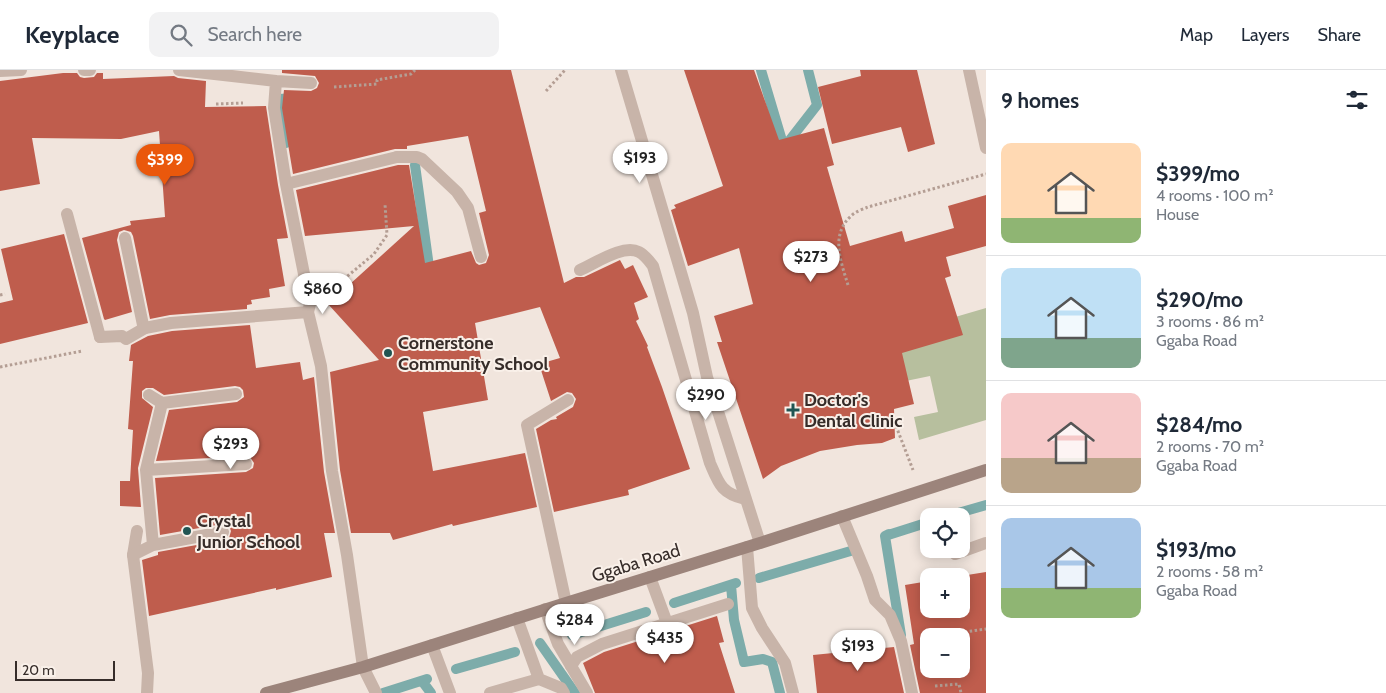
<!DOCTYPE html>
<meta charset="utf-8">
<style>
:root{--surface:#fff;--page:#f2f2f3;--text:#1f2937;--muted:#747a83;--line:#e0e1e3;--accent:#ea580c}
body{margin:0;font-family:Cabin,sans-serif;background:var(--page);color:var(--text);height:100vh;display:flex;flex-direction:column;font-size:19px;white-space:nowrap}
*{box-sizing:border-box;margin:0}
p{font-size:16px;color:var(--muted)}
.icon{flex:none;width:28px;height:28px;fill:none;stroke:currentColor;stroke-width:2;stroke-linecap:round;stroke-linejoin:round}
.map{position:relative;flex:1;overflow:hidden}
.panel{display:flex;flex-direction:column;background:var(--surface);width:400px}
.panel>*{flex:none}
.tools{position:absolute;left:920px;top:438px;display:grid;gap:10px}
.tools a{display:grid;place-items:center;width:50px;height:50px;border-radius:10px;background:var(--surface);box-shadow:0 2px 12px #0003;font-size:25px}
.scale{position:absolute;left:15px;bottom:12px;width:100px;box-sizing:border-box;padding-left:5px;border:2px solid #362c29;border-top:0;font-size:14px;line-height:18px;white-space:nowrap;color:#362c29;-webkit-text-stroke:4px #f9f0e9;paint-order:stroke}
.price{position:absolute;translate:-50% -42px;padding:0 11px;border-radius:18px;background:#fff;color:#222;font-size:16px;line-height:32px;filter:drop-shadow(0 1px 2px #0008)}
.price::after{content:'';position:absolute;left:50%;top:30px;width:15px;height:11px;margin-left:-8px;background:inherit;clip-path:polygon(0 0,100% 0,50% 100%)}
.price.current{background:var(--accent);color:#fff}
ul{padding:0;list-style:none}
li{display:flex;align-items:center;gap:15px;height:125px;padding:0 15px}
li+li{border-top:1px solid var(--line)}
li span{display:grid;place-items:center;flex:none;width:140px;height:100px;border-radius:10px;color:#555}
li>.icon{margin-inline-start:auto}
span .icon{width:60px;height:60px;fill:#fffc;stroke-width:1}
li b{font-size:21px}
h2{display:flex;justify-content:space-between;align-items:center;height:60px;padding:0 15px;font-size:21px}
header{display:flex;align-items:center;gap:30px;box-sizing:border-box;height:70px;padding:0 25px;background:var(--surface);border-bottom:1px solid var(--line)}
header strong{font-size:24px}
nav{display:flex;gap:28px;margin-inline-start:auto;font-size:18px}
.search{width:350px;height:45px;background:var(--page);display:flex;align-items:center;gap:12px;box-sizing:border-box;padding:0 18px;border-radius:10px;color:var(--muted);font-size:19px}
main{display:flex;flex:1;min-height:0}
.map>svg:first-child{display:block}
.green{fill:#b7bf9e}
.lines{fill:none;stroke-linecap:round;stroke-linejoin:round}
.stream{stroke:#7dacaa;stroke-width:10}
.building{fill:#bf5d4d;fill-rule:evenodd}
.path{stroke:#b49e94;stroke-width:3;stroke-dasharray:2.5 2.5;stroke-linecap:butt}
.lane{stroke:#c8b4a9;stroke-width:12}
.street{stroke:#c8b4a9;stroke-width:12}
.secondary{stroke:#9c847b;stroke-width:12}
.poi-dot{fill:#215553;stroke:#f9f0e9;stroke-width:2}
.labels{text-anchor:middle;stroke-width:4;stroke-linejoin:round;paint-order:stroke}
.poi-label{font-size:18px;font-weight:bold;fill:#362c29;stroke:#f9f0e9;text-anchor:start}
.street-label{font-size:18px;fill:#362c29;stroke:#f9f0e9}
</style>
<header>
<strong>Keyplace</strong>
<div class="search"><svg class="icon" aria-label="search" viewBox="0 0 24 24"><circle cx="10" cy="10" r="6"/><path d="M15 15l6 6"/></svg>Search here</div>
<nav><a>Map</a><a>Layers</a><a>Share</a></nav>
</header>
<main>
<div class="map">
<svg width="986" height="623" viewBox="0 0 986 623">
<rect width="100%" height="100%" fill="#f1e5dd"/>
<path class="green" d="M986,238V350L919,370L914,347L938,342L930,306L901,312L863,274Z"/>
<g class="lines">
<path class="stream" d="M761,0L783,74
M286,73L279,29L295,28
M789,79V71L817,35L808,0
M415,95L430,204
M948,446L986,435
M889,464L885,466L929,452
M885,466L901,565
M759,508L854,480
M731,515L734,550L744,592L763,589L772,592L780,623
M674,533L736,513
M572,565L646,542
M540,573L575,623
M456,599L515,582
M422,611L431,623
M383,623L427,609"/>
</g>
<path class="building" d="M282,0H511L564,213L576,207H584L620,190L625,199L633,195L648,227L634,233L639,249L636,251L648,276L647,277L662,317L690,399L628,420L629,425L554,442L536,359L551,350L557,349L556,347L573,337L576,329L572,323L567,322L551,331L539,294L560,288L540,237L475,253L488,330L423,342L433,401L525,383L537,437L453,456L452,454L393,470L390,463H351L340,400L330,302L379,290L328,234L414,156L305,166L296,120L398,95H409L425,193L471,181L476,193L479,195L486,193L489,185L479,143L486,141L468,66L407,76V79H395L293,104L282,38L284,20L311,21L317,18L319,13L315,6L282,3Z
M684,0H754L779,70L824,58L834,95L827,97L850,176L902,161L905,172L954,158L948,136L986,125V176L946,187L951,206L945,208L963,265L902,283L914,334L894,339L895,368L882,373L857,375L820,381L781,396L763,409L717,272H722L714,246L753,234L739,178L688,196L671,140L676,138L674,135L723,116Z
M860,0H917L935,74L908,82L901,57L832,74L818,17L861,6Z
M63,3H77L80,7L84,8L94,7L97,3H103V9L174,6L178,8L206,11L205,37L266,36L278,115L288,168L277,169L285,216L269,219L270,227L251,230L252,234L247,235V239L170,245L150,249L133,166L131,162L124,160L119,162L117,170L132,242L105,250L104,249L82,168L131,155L130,151L165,147L159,61L121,69L32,68L40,114L0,121V11Z
M64,164L88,253L0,274V233L13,230L1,179Z
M250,255L256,298L300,292L303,310L314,307L324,402L335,463H324L332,507L276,520V518L149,546L142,490L158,485V482L224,470L229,468L231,461L229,456L222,454L160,465L155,408L246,402L253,398L254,393L250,387L246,386L156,391L169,340L237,332L244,327L243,320L240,317L235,316L164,325L153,318H146L142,321V328L153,337L138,398L141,437L120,436V411H130L133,360L128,359L133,291H129L131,275L148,266L172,261Z
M986,502V623H920L910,575L914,574L905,515L929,511V539H961V506ZM929,566H961V599H929Z
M717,546L724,572L719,573L735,623H595L583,593L604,582Z
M894,577L904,623H817L813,585Z"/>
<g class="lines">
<path class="path" d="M334,17L377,14V10L411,4L415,0
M546,21L565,0
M216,34L243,33
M848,215C841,192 830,165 851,146C855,142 863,139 868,137L986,104
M332,219L374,184L387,165L385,134
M0,225L5,224
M0,297L82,281
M896,356L913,400
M935,566L986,559
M935,616L959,614L961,623"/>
<path class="lane" d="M397,87H417L422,89L457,122L468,138L481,187
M67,144L100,267
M125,168L143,255L145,258
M580,200C596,193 623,174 639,182C645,185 649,191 653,196L710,393C719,414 721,423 745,429
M842,446L867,506L875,530L890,545L901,571L912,623
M137,461L133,485L148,603L147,623
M747,477L752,538L762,558L785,593L793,623
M955,484L986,473
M650,507L667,553
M566,533L527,355L568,330
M517,548L539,609L561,618L564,623
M432,575L450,623
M571,596L577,587L602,574L728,534
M363,597L376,623
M490,623L539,609"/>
<path class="street" d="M84,0H90
M179,0L276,11L274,38L286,114L310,234L308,242L321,296L332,401L347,485L363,597
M621,0L693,243L707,307L760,473
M969,0L986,78
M0,1L21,0
M276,11L311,13
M286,114L397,87
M100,267L122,266L126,269L145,258L171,253L308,242
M149,325L162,333L236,324
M146,400L246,394
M153,475L146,400L162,333
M133,485L153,475L223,462
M545,539L558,574L587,623"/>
<path class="secondary" d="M266,623L363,597L566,533L760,473L986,400"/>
</g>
<g class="poi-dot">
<circle cx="388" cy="283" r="5"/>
<path d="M790.5 332.5h5v5h5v5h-5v5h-5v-5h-5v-5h5z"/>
<circle cx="187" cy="461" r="5"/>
</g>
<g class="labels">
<g class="poi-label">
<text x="398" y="279">Cornerstone<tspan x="398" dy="21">Community School</tspan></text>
<text x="804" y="336">Doctor's<tspan x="804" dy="21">Dental Clinic</tspan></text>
<text x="197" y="457">Crystal<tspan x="197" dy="21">Junior School</tspan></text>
</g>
<g class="street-label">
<text transform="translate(636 493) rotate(-17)" y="6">Ggaba Road</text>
</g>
</g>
</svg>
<div class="tools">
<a><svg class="icon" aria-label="locate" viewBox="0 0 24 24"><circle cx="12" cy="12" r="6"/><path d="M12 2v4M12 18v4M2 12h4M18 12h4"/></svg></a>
<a>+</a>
<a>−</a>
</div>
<div class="scale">20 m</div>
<b class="price" style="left:640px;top:114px">$193</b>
<b class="price current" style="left:165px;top:116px">$399</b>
<b class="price" style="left:811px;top:213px">$273</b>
<b class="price" style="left:323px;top:245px">$860</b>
<b class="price" style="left:706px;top:351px">$290</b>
<b class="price" style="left:231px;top:400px">$293</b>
<b class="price" style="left:575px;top:576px">$284</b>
<b class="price" style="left:665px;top:594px">$435</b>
<b class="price" style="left:858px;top:602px">$193</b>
</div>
<section class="panel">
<h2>9 homes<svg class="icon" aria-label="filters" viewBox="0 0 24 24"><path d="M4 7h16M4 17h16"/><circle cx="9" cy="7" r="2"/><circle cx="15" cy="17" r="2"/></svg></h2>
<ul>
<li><span style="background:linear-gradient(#ffd9b3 75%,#8fb573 0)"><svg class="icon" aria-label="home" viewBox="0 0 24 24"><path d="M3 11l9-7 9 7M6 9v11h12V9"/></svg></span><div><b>$399/mo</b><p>4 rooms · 100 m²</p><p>House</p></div></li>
<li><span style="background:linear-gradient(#bfe0f5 70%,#7fa58c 0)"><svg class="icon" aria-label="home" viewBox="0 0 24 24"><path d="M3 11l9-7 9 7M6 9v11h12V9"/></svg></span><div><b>$290/mo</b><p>3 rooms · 86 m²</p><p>Ggaba Road</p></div></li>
<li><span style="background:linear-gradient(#f6c9c9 65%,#b9a48a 0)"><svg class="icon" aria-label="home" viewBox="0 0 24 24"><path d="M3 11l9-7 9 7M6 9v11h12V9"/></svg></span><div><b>$284/mo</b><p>2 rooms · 70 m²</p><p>Ggaba Road</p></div></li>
<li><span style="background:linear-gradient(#a9c7e8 70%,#8fb573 0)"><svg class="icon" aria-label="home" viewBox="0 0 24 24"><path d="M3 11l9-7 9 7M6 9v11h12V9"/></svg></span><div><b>$193/mo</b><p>2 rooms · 58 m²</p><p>Ggaba Road</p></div></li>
</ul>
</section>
</main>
